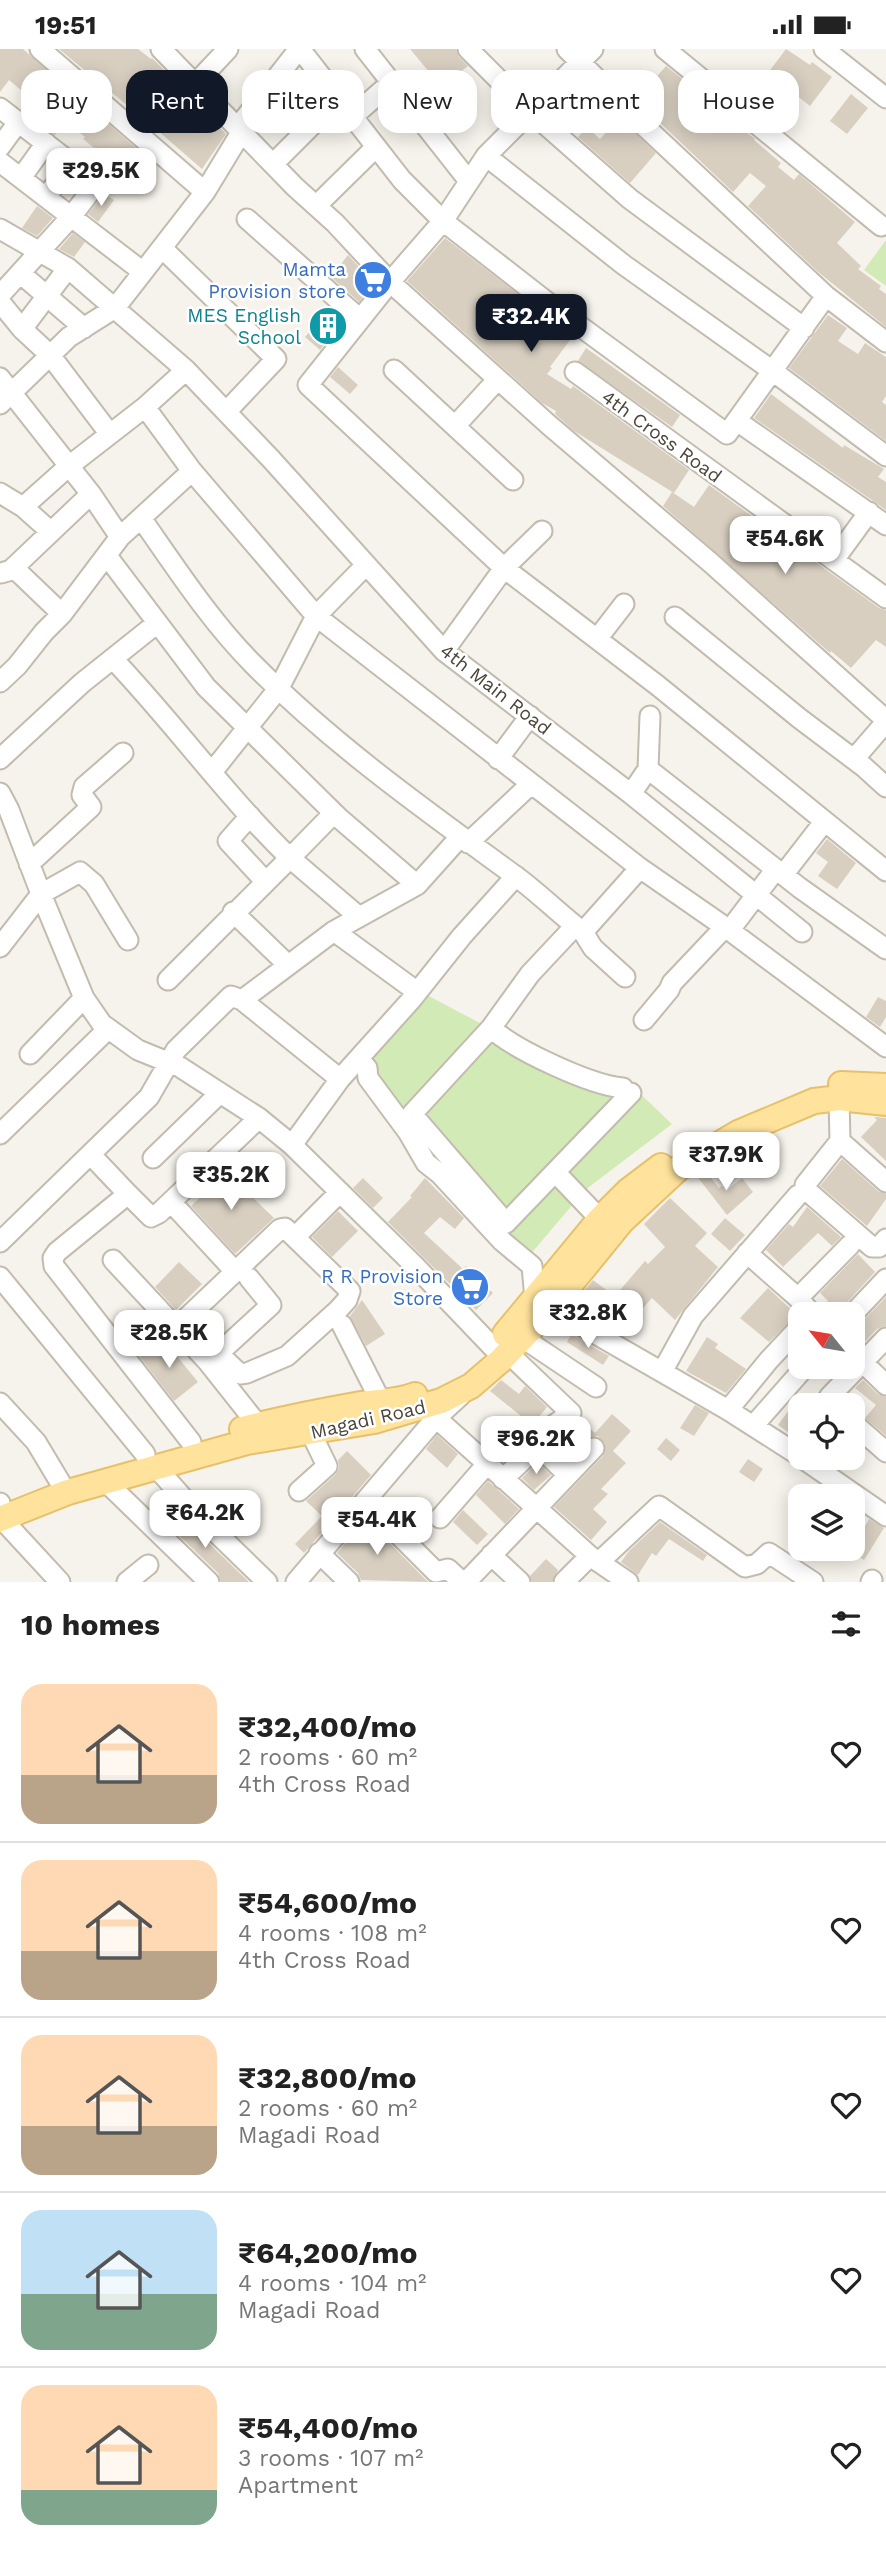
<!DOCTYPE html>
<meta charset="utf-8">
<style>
:root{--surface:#fff;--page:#f6f6f6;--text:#222;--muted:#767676;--line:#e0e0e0;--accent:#111827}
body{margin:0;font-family:"Work Sans",sans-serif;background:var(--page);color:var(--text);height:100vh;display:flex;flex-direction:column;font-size:26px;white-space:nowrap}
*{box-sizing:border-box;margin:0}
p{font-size:23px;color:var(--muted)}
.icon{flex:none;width:38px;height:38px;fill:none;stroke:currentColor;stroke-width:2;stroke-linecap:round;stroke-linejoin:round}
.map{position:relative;height:1533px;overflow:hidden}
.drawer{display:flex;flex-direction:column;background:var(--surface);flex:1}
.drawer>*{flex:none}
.guide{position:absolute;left:21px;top:21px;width:845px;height:63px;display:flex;gap:14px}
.needle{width:46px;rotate:300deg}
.fabs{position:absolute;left:788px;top:1253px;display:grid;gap:14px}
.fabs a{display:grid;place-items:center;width:77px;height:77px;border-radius:14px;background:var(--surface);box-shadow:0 4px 18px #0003;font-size:35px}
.price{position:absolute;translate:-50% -60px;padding:0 16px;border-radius:14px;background:#fff;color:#222;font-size:23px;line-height:46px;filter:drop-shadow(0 2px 4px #0008)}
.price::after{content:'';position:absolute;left:50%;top:42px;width:21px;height:16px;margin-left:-10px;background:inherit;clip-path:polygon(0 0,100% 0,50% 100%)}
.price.on{background:var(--accent);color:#fff}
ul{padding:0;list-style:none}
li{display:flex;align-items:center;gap:21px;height:175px;padding:0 21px}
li+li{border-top:2px solid var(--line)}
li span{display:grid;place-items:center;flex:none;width:196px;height:140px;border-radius:21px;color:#555}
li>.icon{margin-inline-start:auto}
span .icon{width:84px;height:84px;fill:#fffc;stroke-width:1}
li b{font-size:30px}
h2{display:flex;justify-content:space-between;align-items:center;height:84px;padding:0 21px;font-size:30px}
.tag{padding:0 24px;border-radius:21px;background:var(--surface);box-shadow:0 4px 18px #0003;font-size:24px;line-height:63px}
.tag.on{background:var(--accent);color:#fff}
.status{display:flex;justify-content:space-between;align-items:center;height:49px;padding:0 35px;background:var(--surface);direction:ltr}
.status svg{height:19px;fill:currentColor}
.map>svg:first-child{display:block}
.green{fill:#d2eab5}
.building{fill:#d8cfc1}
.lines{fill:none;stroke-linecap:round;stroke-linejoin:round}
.minor-casing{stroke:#c2bbae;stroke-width:23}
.major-casing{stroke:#e6c16a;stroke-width:28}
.minor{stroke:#fff;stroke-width:19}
.major{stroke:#ffe39c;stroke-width:24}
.labels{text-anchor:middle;stroke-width:5;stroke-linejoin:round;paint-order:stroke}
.shop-label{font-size:19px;fill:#366cbe;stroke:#fff;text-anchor:end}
.culture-label{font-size:19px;fill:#0d838f;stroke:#fff;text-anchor:end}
.street-label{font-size:19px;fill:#4b4439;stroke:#fff}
</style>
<div class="status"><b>19:51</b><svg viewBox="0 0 49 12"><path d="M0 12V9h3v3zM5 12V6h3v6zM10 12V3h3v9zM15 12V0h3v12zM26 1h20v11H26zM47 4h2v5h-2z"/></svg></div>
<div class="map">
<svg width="886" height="1533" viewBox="0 0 886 1533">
<rect width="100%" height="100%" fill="#f6f3ec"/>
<path class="green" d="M886,191V237L864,221Z
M423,944L550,1011L633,1038L672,1075L585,1141L529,1207L364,1012Z"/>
<path class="building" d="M0,0H23L145,107L128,127L83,90L85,88L66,72L55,86L30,67L28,64L36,54L9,31L0,43Z
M59,0H138L151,10L152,9L176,33L145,71Z
M410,0H456L459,8L468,17L450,31L449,29L440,36Z
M786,0L810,16L812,13L832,28L810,57L768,24Z
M666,17L700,44L698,46L755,90L754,91L781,114L778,118L794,131L799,125L855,173L837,194L861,217L858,220L881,237L879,240L886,245V278L817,222L748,157L766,137L750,124L733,143L636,51Z
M595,45L605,55L585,75L575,65Z
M851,45L868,59L847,85L830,72Z
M189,47L226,85L202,120L157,81Z
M619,69L656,104L630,134L578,88L587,78L600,90Z
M104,145L114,151L98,173L88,165Z
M37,157L53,169L37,187L22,179Z
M73,184L85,193L74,208L59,200Z
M445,189L573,287L550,318L552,319L547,325L571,340L573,337L689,421L674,444L574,382L555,365L556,362L542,354L407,232Z
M348,206L374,234L359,253L331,228Z
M330,260L343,272L320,301L305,288Z
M828,266L847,279L838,292L858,305L865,294L886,308V347L882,353L886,356V392L789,319Z
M586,299L680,366L672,378L578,312Z
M338,318L358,336L350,345L330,328Z
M771,345L843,399L844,396L884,420L878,428L886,433V461L754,369Z
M709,436L879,559L886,561V598L876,591L851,619L831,602L830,604L663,457L672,443L694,458Z
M827,790L856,814L837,840L818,827L828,813L816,804Z
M878,948L886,952V968L880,978L866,968Z
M874,1068L886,1069V1112L861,1088L877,1071Z
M842,1110L878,1142L886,1145V1150L867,1177L820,1137Z
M223,1120L274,1169L235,1205L191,1157L207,1142L203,1139Z
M705,1121L719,1139L722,1137L726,1142L742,1129L753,1143L727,1166L696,1126Z
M363,1129L383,1149L373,1159L353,1139Z
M425,1129L464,1169L455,1180L440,1168L424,1184L463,1220L466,1217L493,1244L476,1261L388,1173L412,1148L410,1147Z
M670,1149L707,1184L695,1197L718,1218L675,1271L652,1249L635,1268L614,1248L645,1212L648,1215L665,1198L644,1175Z
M807,1158L841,1188L832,1197L818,1184L783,1218L766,1201L789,1175L793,1178Z
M338,1162L358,1182L332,1208L312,1188Z
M725,1169L745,1186L730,1202L711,1185Z
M858,1205L875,1223L843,1258L840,1265H824L822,1258L828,1252L820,1244Z
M179,1213L202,1235L176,1261L155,1238Z
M593,1231L613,1246L595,1270L572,1257Z
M768,1239L797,1266L769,1293L740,1269Z
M886,1248V1277L877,1280L862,1296L855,1292L852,1289V1278L861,1274Z
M362,1251L385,1285L366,1297L350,1267Z
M571,1285L609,1307L603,1316L567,1293Z
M707,1288L718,1295L715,1299L746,1320L726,1344L686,1322Z
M163,1290L198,1333L174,1352L140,1308Z
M501,1331L519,1345L525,1337L547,1358L532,1376L490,1342Z
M863,1331L878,1345L886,1348V1387L865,1369L876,1356L855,1339Z
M695,1356L709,1364L694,1387L680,1379Z
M789,1361L800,1368V1392L778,1376Z
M612,1365L631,1382L613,1402L626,1414L601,1440L608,1445L593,1460L607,1473L591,1491L554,1458L603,1407L605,1395L598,1387L590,1388L568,1409L555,1396L581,1372L595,1384Z
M437,1386L458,1405L447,1419L426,1400Z
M666,1389L680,1401L671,1412L657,1400Z
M347,1402L371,1426L304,1504L295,1495L322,1467L306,1452L335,1426L339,1419L338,1411Z
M748,1410L763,1420L754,1433L739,1423Z
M535,1411L551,1426L534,1441L522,1429L532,1419Z
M488,1432L519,1460L505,1475L476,1446Z
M463,1461L488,1485L477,1496L453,1473Z
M179,1463L192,1478L249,1533H221L218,1524L167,1475Z
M366,1470L427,1532L429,1533L361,1531L358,1524L337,1504Z
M869,1470L884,1479L864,1511L850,1503Z
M660,1473L707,1506L703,1512L669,1490L656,1507L652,1504L638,1526L621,1513L629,1502Z
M546,1510L558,1521L552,1533H532L530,1527Z"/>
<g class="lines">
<g class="minor-casing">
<path id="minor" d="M40,0L205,143
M161,0L295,138L335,174L390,233L549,376L711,514L886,671
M300,0L402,131L443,172L547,253L727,385L826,247
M365,0L468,131
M468,0L530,62L630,150L804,279
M567,0L640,73L826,247L886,293
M593,0L486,107L443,172L390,233L308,336L504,519L657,636L886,822
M665,0L881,177
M824,0L886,49
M195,35L228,0
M0,59L97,134
M352,68L392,33
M0,98L19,72
M486,107L624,216L774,323L886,407
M0,113L143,223L205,143L242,82L241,74L299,0
M273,115L338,50
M21,129L46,94
M46,148L72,114
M316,157L376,98
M247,170L360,270
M0,180L68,219L186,321L271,410L444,602L631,745L648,720
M162,199L276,310L226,363
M20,224L84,279
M0,246L71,168L103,126
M0,253L22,280L50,306L109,384
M22,280L68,219
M394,321L513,431
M575,323L886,549
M0,329L69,417L23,458L0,444
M0,355L69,288L115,259L143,223
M145,358L192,422L316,567L640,819L725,878L886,998
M737,372L886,476
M455,377L498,330
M91,445L69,417L145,358L186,321
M23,458L50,482
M141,469C176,519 211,573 254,616C332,695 425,761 514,826C538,843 559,865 583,883L640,819
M107,507L206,638L339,769L417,836
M834,511L869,463
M11,521L91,445L120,488
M1,524L15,520L62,565
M675,568L799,669L864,718L886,738
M597,590L624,555
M444,602L504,519L542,482
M113,610C174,674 226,747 290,809L168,931
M0,633L17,617L44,583L62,565L120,488L192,422
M0,710L82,634L156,575
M498,710L530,667
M854,710L886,673
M648,720L800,839L886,900
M648,720L650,667
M212,723L279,639L316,567L366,516
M0,744L9,761L41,845L84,949L102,975L138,1001L180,1018L259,1069L292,1096L416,1218L503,1309
M631,745L802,883
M334,764L290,809L358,867
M250,767L228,792L266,833
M468,794L531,735
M29,815L91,758L82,746L84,738L123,704
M783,826L824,773
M233,863L287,915
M575,877L530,925L491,979L412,1065L506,1174L631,1044
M334,882L416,942
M729,882L776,820
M583,883L593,899L625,928
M0,898L41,845L80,823L94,835L128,891
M242,951L340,1030
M644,971L669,941L672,934L725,878
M491,979C515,1001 590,1036 623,1039
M30,1005L84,949
M358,1010L367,1019L368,1029L408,1083L426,1114L440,1125L502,1192L532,1217L535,1250L728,1361L800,1407
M839,1049L840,1092L886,1133
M0,1085L108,980
M840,1092L805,1136V1140L872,1198H879L886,1190
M292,1096L340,1030L411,951L462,887L516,827
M91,1106L128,1145L57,1203L53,1209L54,1217L191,1393
M153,1109L220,1044
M556,1124L600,1170
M128,1145L151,1168L159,1164L259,1069
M171,1153L231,1218
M296,1187L340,1143
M0,1193L149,1048L176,1001L231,947L242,951L334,882L417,836L460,788
M747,1204L798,1249L812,1265
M113,1211L208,1313L258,1376
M0,1228L145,1405
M798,1249L850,1196
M852,1266L886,1230
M342,1276L380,1351
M176,1279L280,1180L285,1179L350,1242L347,1251L338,1261L287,1307L247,1324L240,1325L218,1304
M523,1289L596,1338
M853,1304L886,1336
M209,1313L271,1256L249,1229
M662,1323L693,1267L798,1146
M0,1354L36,1393L60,1433
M833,1356L828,1350L830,1347L886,1289
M728,1361L769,1311L800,1278
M436,1369L590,1507L628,1533
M852,1373L886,1403
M753,1377L805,1318
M535,1394L568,1426
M802,1409L886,1467
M155,1417L201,1469L267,1533
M503,1430L523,1411L521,1407L551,1378L571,1364L508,1304
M105,1432L209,1533
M299,1442L327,1417L311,1384
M365,1452L436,1523L448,1520L462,1533
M0,1454L1,1469L60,1533
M440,1469L487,1415
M319,1504L349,1533
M491,1506L520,1533
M599,1513L659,1457L745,1518L757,1515L769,1504L813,1533
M127,1533L148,1516
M296,1533L436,1369L460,1347
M466,1533L594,1399
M564,1533L590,1507
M871,1533L872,1531"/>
</g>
<g class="major-casing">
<path id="major" d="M841,1035L886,1037
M505,1285L600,1170L628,1142L661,1117
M242,1380C281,1370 321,1362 361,1355C379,1352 399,1353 415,1346
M0,1470L68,1443L247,1393L374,1372L441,1352L471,1337L500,1312L551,1259L622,1172L679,1119L738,1084L814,1052L839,1049L886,1054"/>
</g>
<use href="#minor" class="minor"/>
<use href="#major" class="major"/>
</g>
<defs>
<g id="supermarket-disc" transform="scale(2.0125)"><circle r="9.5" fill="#3f7fe0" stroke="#fff"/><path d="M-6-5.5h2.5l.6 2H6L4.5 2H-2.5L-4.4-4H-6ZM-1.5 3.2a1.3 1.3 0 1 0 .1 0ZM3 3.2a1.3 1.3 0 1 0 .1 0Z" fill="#fff"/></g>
<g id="building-disc" transform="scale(2.0125)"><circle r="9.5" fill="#0f9aa8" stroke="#fff"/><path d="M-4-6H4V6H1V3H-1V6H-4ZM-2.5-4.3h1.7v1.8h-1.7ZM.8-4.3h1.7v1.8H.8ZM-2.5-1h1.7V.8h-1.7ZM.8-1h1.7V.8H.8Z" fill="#fff"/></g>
</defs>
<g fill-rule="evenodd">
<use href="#supermarket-disc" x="373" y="231"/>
<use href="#building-disc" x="328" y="277"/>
<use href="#supermarket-disc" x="470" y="1238"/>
</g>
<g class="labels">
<g class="shop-label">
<text x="346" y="227">Mamta<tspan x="346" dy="22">Provision store</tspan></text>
<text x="443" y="1234">R R Provision<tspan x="443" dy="22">Store</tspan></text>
</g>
<g class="culture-label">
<text x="301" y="273">MES English<tspan x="301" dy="22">School</tspan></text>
</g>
<g class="street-label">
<text transform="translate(662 387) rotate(36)" y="7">4th Cross Road</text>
<text transform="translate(496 640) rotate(38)" y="7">4th Main Road</text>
<text transform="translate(368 1370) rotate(-13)" y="7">Magadi Road</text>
</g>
</g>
</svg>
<div class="fabs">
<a><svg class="needle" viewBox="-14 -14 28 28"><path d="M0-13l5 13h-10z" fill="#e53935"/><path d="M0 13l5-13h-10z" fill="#767676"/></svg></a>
<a><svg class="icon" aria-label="locate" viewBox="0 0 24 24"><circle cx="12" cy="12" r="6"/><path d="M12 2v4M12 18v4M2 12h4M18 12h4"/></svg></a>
<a><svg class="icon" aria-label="layers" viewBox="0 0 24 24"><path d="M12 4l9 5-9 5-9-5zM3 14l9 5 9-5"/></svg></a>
</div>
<b class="price" style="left:101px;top:159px">₹29.5K</b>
<b class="price on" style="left:531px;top:305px">₹32.4K</b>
<b class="price" style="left:785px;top:527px">₹54.6K</b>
<b class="price" style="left:726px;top:1143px">₹37.9K</b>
<b class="price" style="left:231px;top:1163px">₹35.2K</b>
<b class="price" style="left:588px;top:1301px">₹32.8K</b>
<b class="price" style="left:169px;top:1321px">₹28.5K</b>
<b class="price" style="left:536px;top:1427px">₹96.2K</b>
<b class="price" style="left:205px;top:1501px">₹64.2K</b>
<b class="price" style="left:377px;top:1508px">₹54.4K</b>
<div class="guide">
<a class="tag">Buy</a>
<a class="tag on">Rent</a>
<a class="tag">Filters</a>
<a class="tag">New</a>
<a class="tag">Apartment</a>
<a class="tag">House</a>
</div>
</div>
<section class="drawer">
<h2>10 homes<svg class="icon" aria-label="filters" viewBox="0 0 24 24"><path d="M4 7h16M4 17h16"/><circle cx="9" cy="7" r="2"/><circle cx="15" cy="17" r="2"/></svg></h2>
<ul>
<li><span style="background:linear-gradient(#ffd9b3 65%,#b9a48a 0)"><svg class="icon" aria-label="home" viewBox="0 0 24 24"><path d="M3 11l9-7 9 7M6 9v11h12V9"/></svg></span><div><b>₹32,400/mo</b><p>2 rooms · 60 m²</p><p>4th Cross Road</p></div><svg class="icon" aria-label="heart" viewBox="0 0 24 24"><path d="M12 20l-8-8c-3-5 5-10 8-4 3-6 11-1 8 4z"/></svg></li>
<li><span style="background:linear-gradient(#ffd9b3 65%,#b9a48a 0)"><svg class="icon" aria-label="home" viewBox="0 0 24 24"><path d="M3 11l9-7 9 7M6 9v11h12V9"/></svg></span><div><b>₹54,600/mo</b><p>4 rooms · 108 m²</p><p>4th Cross Road</p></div><svg class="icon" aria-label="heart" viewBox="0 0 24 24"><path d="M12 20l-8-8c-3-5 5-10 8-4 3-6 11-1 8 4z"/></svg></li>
<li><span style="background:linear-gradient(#ffd9b3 65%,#b9a48a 0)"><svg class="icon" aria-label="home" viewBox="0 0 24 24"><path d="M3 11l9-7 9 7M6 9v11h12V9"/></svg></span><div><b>₹32,800/mo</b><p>2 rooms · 60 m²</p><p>Magadi Road</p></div><svg class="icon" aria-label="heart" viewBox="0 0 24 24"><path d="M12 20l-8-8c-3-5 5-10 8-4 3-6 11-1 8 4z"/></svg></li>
<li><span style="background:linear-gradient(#bfe0f5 60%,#7fa58c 0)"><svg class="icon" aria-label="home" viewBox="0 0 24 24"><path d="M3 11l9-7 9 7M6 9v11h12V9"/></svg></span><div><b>₹64,200/mo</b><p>4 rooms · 104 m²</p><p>Magadi Road</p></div><svg class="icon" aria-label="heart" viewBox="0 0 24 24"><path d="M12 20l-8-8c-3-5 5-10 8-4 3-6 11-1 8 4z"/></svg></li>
<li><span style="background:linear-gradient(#ffd9b3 75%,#7fa58c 0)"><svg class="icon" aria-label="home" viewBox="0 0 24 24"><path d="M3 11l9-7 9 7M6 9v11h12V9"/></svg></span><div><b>₹54,400/mo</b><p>3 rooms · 107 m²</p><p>Apartment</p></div><svg class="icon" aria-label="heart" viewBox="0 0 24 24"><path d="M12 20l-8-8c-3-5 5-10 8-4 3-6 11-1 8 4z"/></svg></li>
</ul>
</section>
